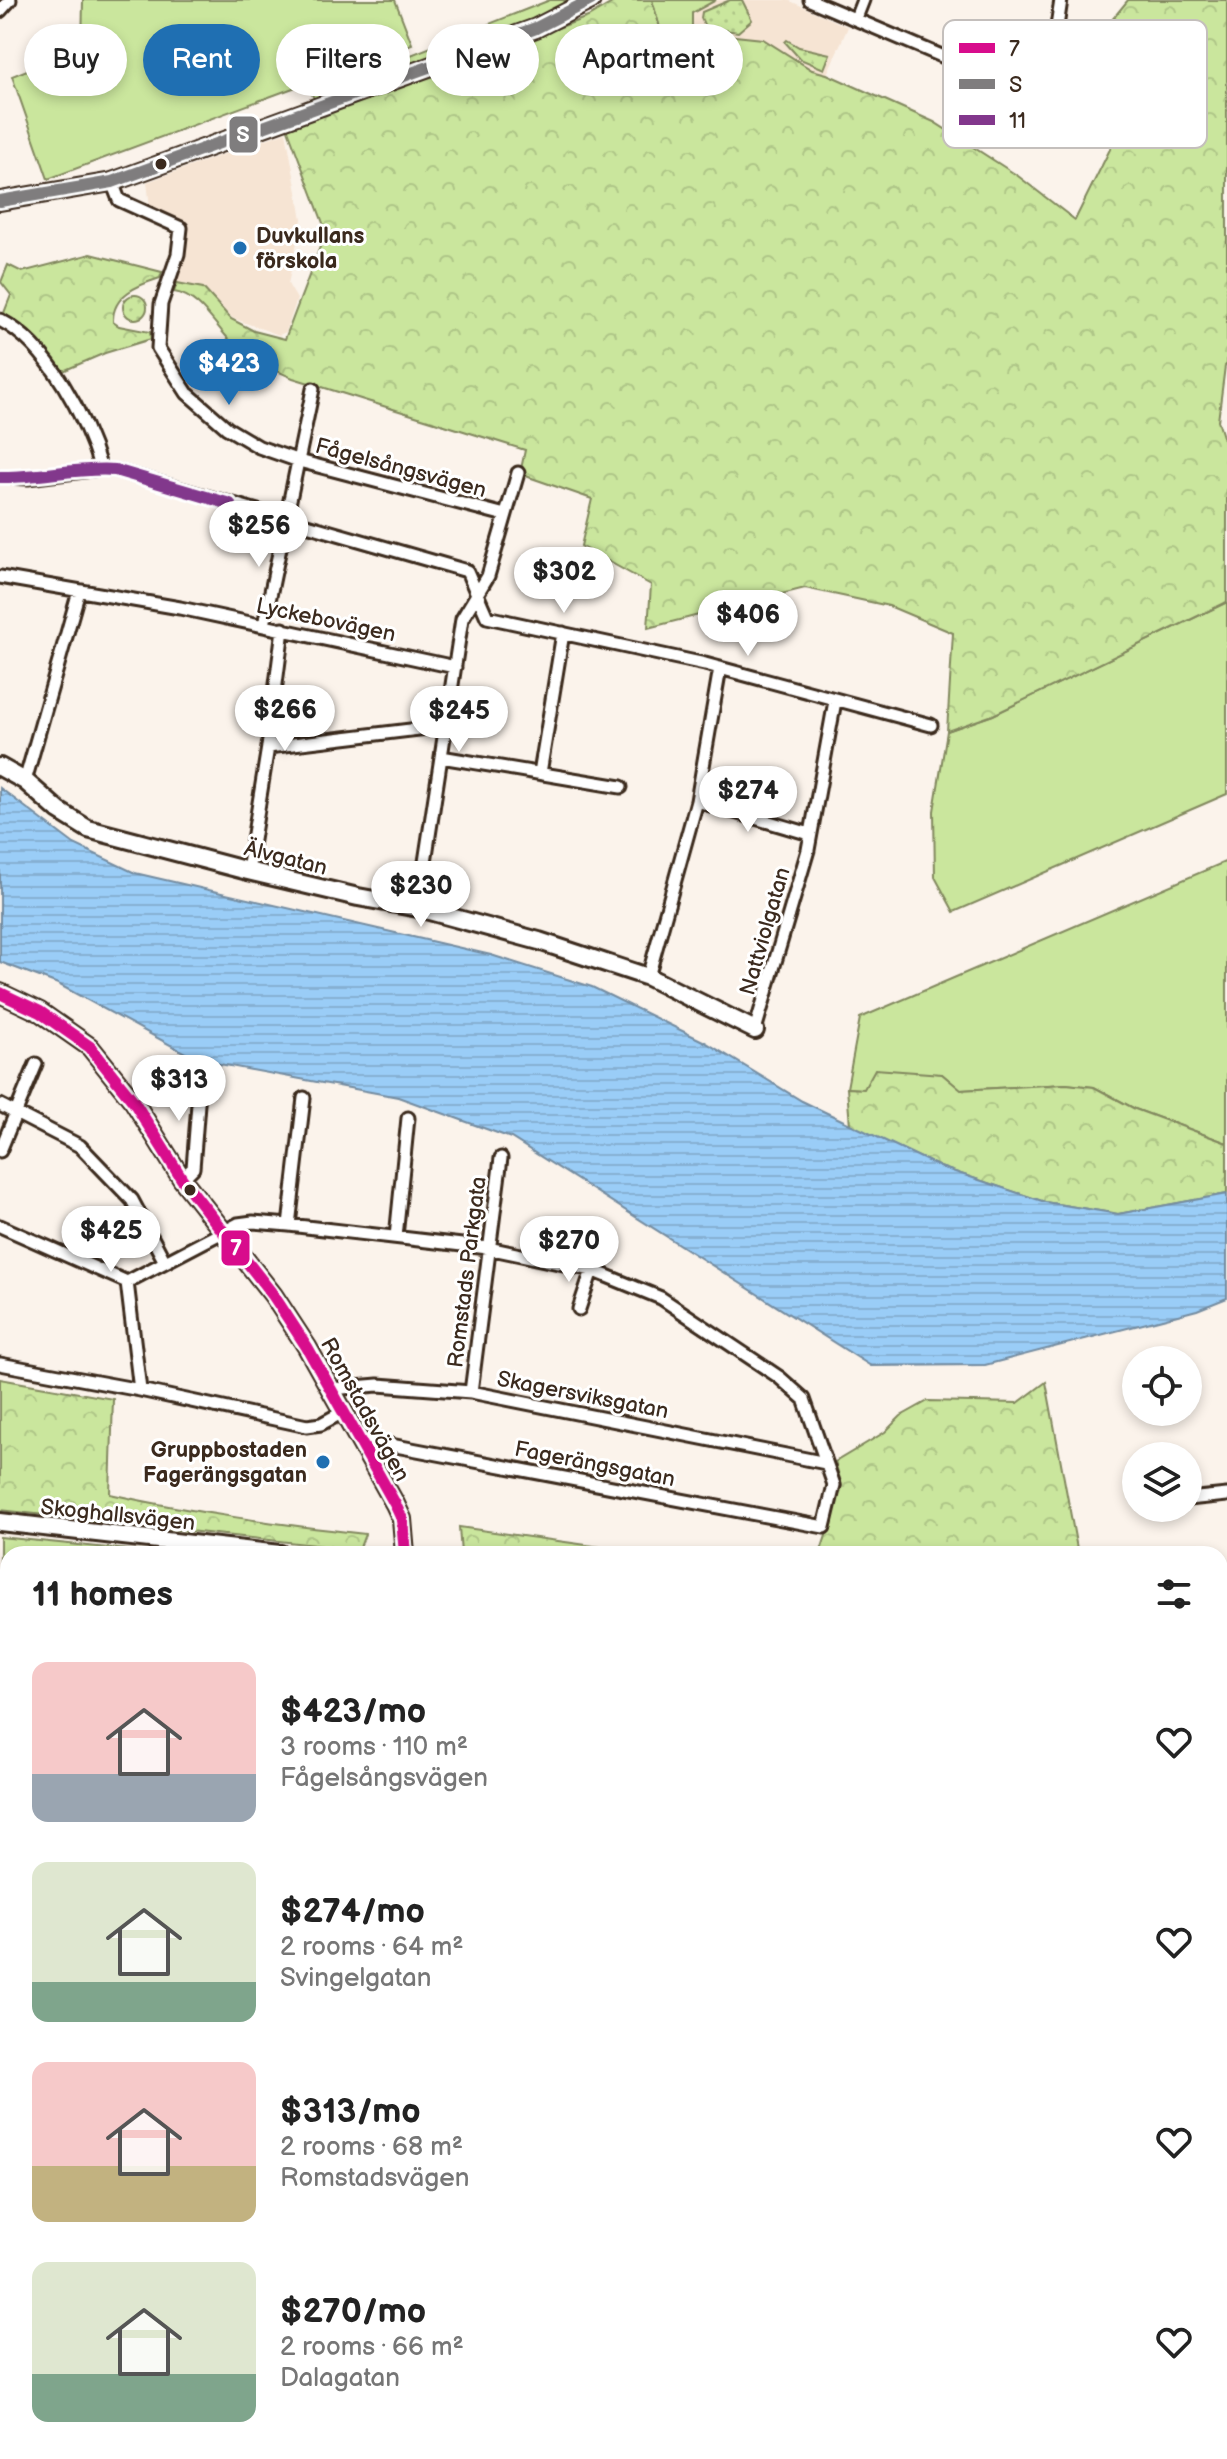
<!DOCTYPE html>
<meta charset="utf-8">
<style>
:root{--surface:#fff;--page:#f2f2f2;--text:#222;--muted:#767676;--accent:#1f6fb2}
body{margin:0;font-family:"Balsamiq Sans",sans-serif;background:var(--page);color:var(--text);height:100vh;display:flex;flex-direction:column;font-size:30px;white-space:nowrap}
*{box-sizing:border-box;margin:0}
p{font-size:26px;color:var(--muted)}
.icon{flex:none;width:44px;height:44px;fill:none;stroke:currentColor;stroke-width:2;stroke-linecap:round;stroke-linejoin:round}
.map{position:relative;flex:1;overflow:hidden}
.panel{position:absolute;left:0px;top:1546px;width:1228px;height:914px;display:flex;flex-direction:column;background:var(--surface);border-radius:24px 24px 0 0;box-shadow:0 4px 12px #0003}
.panel>*{flex:none}
.hud{position:absolute;left:24px;top:24px;width:800px;height:72px;display:flex;gap:16px}
.tools{position:absolute;left:1122px;top:1346px;display:grid;gap:16px}
.tools a{display:grid;place-items:center;width:80px;height:80px;border-radius:50%;background:var(--surface);box-shadow:0 4px 12px #0003;font-size:40px}
.price{position:absolute;translate:-50% -68px;padding:0 18px;border-radius:28px;background:#fff;color:#222;font-size:26px;line-height:52px;filter:drop-shadow(0 2px 4px #0008)}
.price::after{content:'';position:absolute;left:50%;top:48px;width:24px;height:18px;margin-left:-12px;background:inherit;clip-path:polygon(0 0,100% 0,50% 100%)}
.price.active{background:var(--accent);color:#fff}
ul{padding:0;list-style:none}
li{display:flex;align-items:center;gap:24px;height:200px;padding:0 32px}
li span{display:grid;place-items:center;flex:none;width:224px;height:160px;border-radius:16px;color:#555}
li>.icon{margin-inline-start:auto}
span .icon{width:96px;height:96px;fill:#fffc;stroke-width:1}
li b{font-size:34px}
h2{display:flex;justify-content:space-between;align-items:center;height:96px;padding:0 32px;font-size:34px}
.pill{padding:0 28px;border-radius:36px;background:var(--surface);box-shadow:0 4px 12px #0003;font-size:28px;line-height:72px}
.pill.active{background:var(--accent);color:#fff}
.map>svg:first-child{display:block}
.built{fill:#f6e4d3}
.green{fill:#cae69d;stroke:#82885e;stroke-width:2}
.forest{fill:url(#forest-crowns);stroke:#82885e;stroke-width:2}
.park{fill:url(#park-dots);stroke:#82885e;stroke-width:2}
.water{fill:url(#water-rules);stroke:#748ca0;stroke-width:2}
.lines{fill:none;stroke-linecap:round;stroke-linejoin:round}
.street-casing{stroke:#3b2a1e;stroke-width:17}
.secondary-casing{stroke:#3b2a1e;stroke-width:22}
.street{stroke:#fff;stroke-width:11}
.secondary{stroke:#fff;stroke-width:16}
.bus-1-casing{stroke:#fff;stroke-width:18}
.bus-2-casing{stroke:#fff;stroke-width:18}
.bus-3-casing{stroke:#fff;stroke-width:18}
.bus-1{stroke:#d80c8c;stroke-width:12}
.bus-2{stroke:#7f7d7e;stroke-width:12}
.bus-3{stroke:#82378c;stroke-width:12}
.bus-dot{fill:#3b2a1e;stroke:#fff;stroke-width:3}
.poi-dot{fill:#1f6fb2;stroke:#fff;stroke-width:3}
.labels{text-anchor:middle;stroke-width:6;stroke-linejoin:round;paint-order:stroke}
.poi-label{font-size:22px;font-weight:bold;fill:#3b2a1e;stroke:#fff;text-anchor:start}
.street-label{font-size:22px;fill:#3b2a1e;stroke:#fff}
.key{fill:#fff;stroke:#c4bfbc;stroke-width:2}
.key-label{font-size:22px;fill:#3b2a1e}
.line-badge{stroke:#fff;stroke-width:3}
.badge-label{font-size:22px;text-anchor:middle;font-weight:bold;fill:#fff}
</style>
<div class="map">
<svg width="1227" height="2459" viewBox="0 0 1227 2459">
<defs>
<pattern id="forest-crowns" width="20" height="18" patternUnits="userSpaceOnUse" patternTransform="scale(2)"><rect width="20" height="18" fill="#cae69d"/><path d="M2 6a3 3 0 1 1 6 0M12 15a3 3 0 1 1 6 0" fill="none" stroke="#aec587"/></pattern>
<pattern id="park-dots" width="8" height="8" patternUnits="userSpaceOnUse" patternTransform="scale(2)"><rect width="8" height="8" fill="#cae69d"/><path d="M2 2h.1M6 6h.1" fill="none" stroke="#aec587" stroke-width="1.8" stroke-linecap="round"/></pattern>
<pattern id="water-rules" width="6" height="5" patternUnits="userSpaceOnUse" patternTransform="scale(2)"><rect width="6" height="5" fill="#9acdf7"/><path d="M0 2.5h6" fill="none" stroke="#86b0d3"/></pattern>
</defs>
<rect width="100%" height="100%" fill="#fbf3eb"/>
<filter id="ink" filterUnits="userSpaceOnUse"><feTurbulence type="fractalNoise" baseFrequency=".0125" numOctaves="2"/><feDisplacementMap in="SourceGraphic" scale="16" xChannelSelector="R" yChannelSelector="G"/><feConvolveMatrix kernelMatrix="1 2 1 2 8 2 1 2 1" color-interpolation-filters="sRGB"/></filter>
<g filter="url(#ink)">
<path class="built" d="M716,0H788L848,27L827,74L812,70L763,39L692,31V13Z
M286,132L302,219L288,284L297,299L286,332L279,335L232,318L203,288L177,283L189,229L150,207L147,182Z"/>
<path class="green" d="M83,0H395L412,44L48,179L12,76L82,48Z
M550,0H576C494,44 402,70 314,99L312,94Z
M652,0H716L692,13V31L660,28Z
M1227,602V794L954,912L935,877L934,811L947,731L993,715Z
M1227,861V1143L1135,1109L1094,1087L1066,1084L960,1090L942,1074L864,1089L847,1088L860,1018Z
M1220,2364L1227,2382V2459H1137L1149,2452H1220Z"/>
<path class="forest" d="M617,0H652L660,28L763,39L812,70L827,74L934,122L1018,176L1075,220L1121,127V113L1116,101L1102,32L1128,0H1227V364L1225,366L1218,421L1227,449V602L993,715L947,731L953,633L889,606L805,588L648,628L651,585L581,546L592,499L520,474L525,450L293,378C275,370 257,363 241,351C219,335 203,296 174,292L177,283L203,288L231,319L254,331L285,339L326,231L285,122L402,85L588,17Z
M91,254L162,272L160,278C138,285 112,295 113,322L119,326L150,332L151,339L105,353L63,371L27,330L4,313L11,295L1,282L8,265L22,272Z
M875,1069L942,1074L961,1090L1066,1084L1094,1087L1135,1109L1227,1143V1194L1118,1214L1045,1202L940,1167L850,1125L847,1088L864,1089Z
M0,1379L113,1399L110,1494C194,1513 278,1524 365,1534L359,1550L0,1510Z
M1046,1382L1078,1554H820L842,1486L835,1462L885,1432L901,1416L928,1401L1018,1403Z
M459,1527L615,1549L634,1554H461Z
M0,1537L167,1554H8V1579H0Z
M0,1604H8V1659L0,1662Z
M1220,1683L1227,1684V1758H1220Z
M8,2068V2190L0,2194V2071Z
M361,2452H686L684,2459H363Z
M719,2452H1052L1082,2459H717Z"/>
<path class="park" d="M730,0H742L752,20L738,32L705,27L701,18L702,12Z
M787,40L799,47L830,54L824,69L800,59L785,42Z
M123 307a12 12 0 1 1 24 0a12 12 0 1 1-24 0Z"/>
<path class="water" d="M0,788L74,844L135,873L491,955L592,987L705,1042L802,1101L940,1167L1045,1202L1118,1214L1227,1194V1298L1197,1310L985,1365L871,1366L511,1138L398,1097L198,1060L58,984L0,962Z"/>
<g class="lines">
<g class="street-casing">
<path id="street" d="M810,0L1099,123
M0,11L10,0
M856,18L863,0
M1035,95L1055,40L1061,0
M112,182L119,200L181,228L178,254L161,304L158,348L187,393L227,428L259,447L299,461L505,515
M0,320C49,345 86,418 101,469
M0,477L28,478L101,469L115,470L467,571L487,617L705,664L931,725
M0,577L180,608L455,667
M264,625L313,389
M268,747L444,726
M441,757L621,787
M540,773L563,633
M25,781L79,591
M697,801L810,834
M248,871L268,747L283,629
M418,908L462,619L488,576L518,473
M648,977L697,801L720,668
M755,1030L808,850L835,701
M0,1105L80,1146L132,1200L165,1262
M0,1151L36,1064
M182,1179L193,1168L200,1078
M289,1225L304,1098
M0,1226L127,1282
M396,1237L408,1118
M579,1309L592,1270
M0,1364L140,1390L307,1426L321,1424L343,1412
M331,1389L378,1385L471,1392L826,1463
M140,1390L127,1282L238,1224L253,1222L289,1225L488,1248L592,1270L661,1298L779,1377L804,1399L834,1485L824,1527L359,1439
M471,1392L501,1158
M1188,1499L1227,1495
M1220,1605L1227,1606
M1220,1811L1227,1812
M1220,1843L1227,1839
M1220,1934L1227,1938
M1220,2055L1227,2059
M1220,2107L1227,2111
M1220,2153L1227,2138
M1220,2259L1227,2264"/>
</g>
<g class="secondary-casing">
<path id="secondary" d="M0,201L112,182L536,28L591,0
M0,767L25,781L59,811L88,829L248,871L358,897L418,908L539,941L648,977L755,1030
M0,993L40,1012L90,1047L134,1102L182,1179L273,1295L307,1347L395,1504L402,1519L405,1554
M0,1522L280,1554
M1220,1658L1227,1659
M703,2459L705,2452"/>
</g>
<use href="#street" class="street"/>
<use href="#secondary" class="secondary"/>
<g class="bus-1-casing">
<path id="bus-1" d="M0,993L40,1012L90,1047L134,1102L182,1179L273,1295L307,1347L395,1504L402,1519L405,1554"/>
</g>
<g class="bus-2-casing">
<path id="bus-2" d="M0,201L112,182L536,28L591,0"/>
</g>
<g class="bus-3-casing">
<path id="bus-3" d="M0,477C39,478 77,467 115,470L230,504"/>
</g>
<use href="#bus-1" class="bus-1"/>
<use href="#bus-2" class="bus-2"/>
<use href="#bus-3" class="bus-3"/>
</g>
</g>
<g class="bus-dot">
<circle cx="161" cy="164" r="7"/>
<circle cx="190" cy="1190" r="7"/>
</g>
<g class="poi-dot">
<circle cx="240" cy="248" r="8"/>
<circle cx="323" cy="1462" r="8"/>
</g>
<g class="labels">
<g class="poi-label">
<text x="256" y="243">Duvkullans<tspan x="256" dy="25">förskola</tspan></text>
<text x="307" y="1457" text-anchor="end">Gruppbostaden<tspan x="307" dy="25">Fagerängsgatan</tspan></text>
</g>
<g class="street-label">
<text transform="translate(401 467) rotate(15)" y="8">Fågelsångsvägen</text>
<text transform="translate(326 619) rotate(12)" y="8">Lyckebovägen</text>
<text transform="translate(286 857) rotate(14)" y="8">Älvgatan</text>
<text transform="translate(764 931) rotate(-74)" y="8">Nattviolgatan</text>
<text transform="translate(466 1272) rotate(-83)" y="8">Romstads Parkgata</text>
<text transform="translate(583 1394) rotate(11)" y="8">Skagersviksgatan</text>
<text transform="translate(366 1409) rotate(61)" y="8">Romstadsvägen</text>
<text transform="translate(595 1463) rotate(11)" y="8">Fagerängsgatan</text>
<text transform="translate(118 1514) rotate(6)" y="8">Skoghallsvägen</text>
</g>
</g>
<rect x="943" y="20" width="264" height="128" rx="12" class="key"/>
<rect x="959" y="43" width="36" height="10" fill="#d80c8c"/>
<rect x="959" y="79" width="36" height="10" fill="#7f7d7e"/>
<rect x="959" y="115" width="36" height="10" fill="#82378c"/>
<g class="key-label">
<text x="1009" y="56">7</text>
<text x="1009" y="92">S</text>
<text x="1009" y="128">11</text>
</g>
<g class="line-badge">
<rect x="228" y="115" width="31" height="39" rx="8" fill="#7f7d7e"/>
<rect x="220" y="1229" width="31" height="38" rx="8" fill="#d80c8c"/>
</g>
<g class="badge-label">
<text x="243" y="142">S</text>
<text x="236" y="1255">7</text>
</g>
</svg>
<div class="tools">
<a><svg class="icon" aria-label="locate" viewBox="0 0 24 24"><circle cx="12" cy="12" r="6"/><path d="M12 2v4M12 18v4M2 12h4M18 12h4"/></svg></a>
<a><svg class="icon" aria-label="layers" viewBox="0 0 24 24"><path d="M12 4l9 5-9 5-9-5zM3 14l9 5 9-5"/></svg></a>
</div>
<b class="price active" style="left:229px;top:407px">$423</b>
<b class="price" style="left:259px;top:569px">$256</b>
<b class="price" style="left:564px;top:615px">$302</b>
<b class="price" style="left:748px;top:658px">$406</b>
<b class="price" style="left:285px;top:753px">$266</b>
<b class="price" style="left:459px;top:754px">$245</b>
<b class="price" style="left:748px;top:834px">$274</b>
<b class="price" style="left:421px;top:929px">$230</b>
<b class="price" style="left:179px;top:1123px">$313</b>
<b class="price" style="left:111px;top:1274px">$425</b>
<b class="price" style="left:569px;top:1284px">$270</b>
<div class="hud">
<a class="pill">Buy</a>
<a class="pill active">Rent</a>
<a class="pill">Filters</a>
<a class="pill">New</a>
<a class="pill">Apartment</a>
</div>
<section class="panel">
<h2>11 homes<svg class="icon" aria-label="filters" viewBox="0 0 24 24"><path d="M4 7h16M4 17h16"/><circle cx="9" cy="7" r="2"/><circle cx="15" cy="17" r="2"/></svg></h2>
<ul>
<li><span style="background:linear-gradient(#f6c9c9 70%,#9aa5b1 0)"><svg class="icon" aria-label="home" viewBox="0 0 24 24"><path d="M3 11l9-7 9 7M6 9v11h12V9"/></svg></span><div><b>$423/mo</b><p>3 rooms · 110 m²</p><p>Fågelsångsvägen</p></div><svg class="icon" aria-label="heart" viewBox="0 0 24 24"><path d="M12 20l-8-8c-3-5 5-10 8-4 3-6 11-1 8 4z"/></svg></li>
<li><span style="background:linear-gradient(#dfe7d0 75%,#7fa58c 0)"><svg class="icon" aria-label="home" viewBox="0 0 24 24"><path d="M3 11l9-7 9 7M6 9v11h12V9"/></svg></span><div><b>$274/mo</b><p>2 rooms · 64 m²</p><p>Svingelgatan</p></div><svg class="icon" aria-label="heart" viewBox="0 0 24 24"><path d="M12 20l-8-8c-3-5 5-10 8-4 3-6 11-1 8 4z"/></svg></li>
<li><span style="background:linear-gradient(#f6c9c9 65%,#c2b280 0)"><svg class="icon" aria-label="home" viewBox="0 0 24 24"><path d="M3 11l9-7 9 7M6 9v11h12V9"/></svg></span><div><b>$313/mo</b><p>2 rooms · 68 m²</p><p>Romstadsvägen</p></div><svg class="icon" aria-label="heart" viewBox="0 0 24 24"><path d="M12 20l-8-8c-3-5 5-10 8-4 3-6 11-1 8 4z"/></svg></li>
<li><span style="background:linear-gradient(#dfe7d0 70%,#7fa58c 0)"><svg class="icon" aria-label="home" viewBox="0 0 24 24"><path d="M3 11l9-7 9 7M6 9v11h12V9"/></svg></span><div><b>$270/mo</b><p>2 rooms · 66 m²</p><p>Dalagatan</p></div><svg class="icon" aria-label="heart" viewBox="0 0 24 24"><path d="M12 20l-8-8c-3-5 5-10 8-4 3-6 11-1 8 4z"/></svg></li>
</ul>
</section>
</div>
